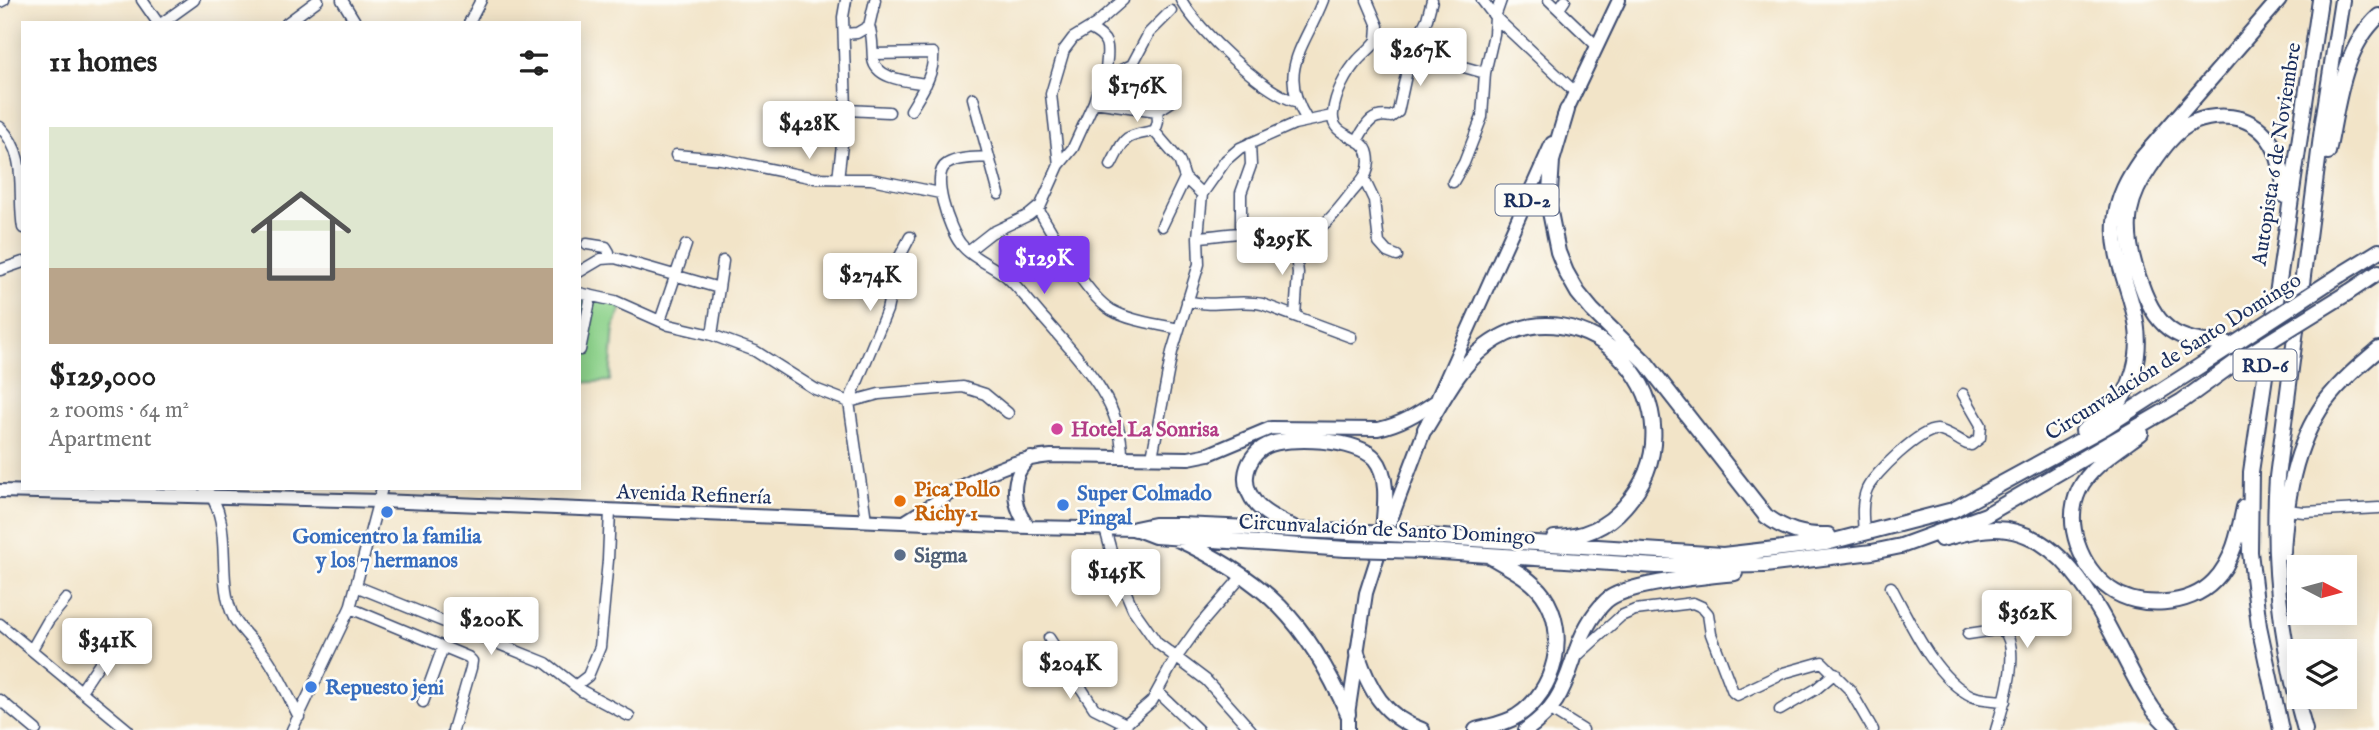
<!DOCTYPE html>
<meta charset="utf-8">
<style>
:root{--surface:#fff;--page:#f2f2f2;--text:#222;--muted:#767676;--accent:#7c3aed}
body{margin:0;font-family:"IM FELL English",serif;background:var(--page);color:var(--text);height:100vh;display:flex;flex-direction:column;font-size:26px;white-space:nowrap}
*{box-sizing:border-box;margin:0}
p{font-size:23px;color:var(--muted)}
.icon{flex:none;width:38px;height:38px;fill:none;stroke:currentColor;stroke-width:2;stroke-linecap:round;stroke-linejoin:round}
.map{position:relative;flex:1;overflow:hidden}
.details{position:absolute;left:21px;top:21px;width:560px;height:469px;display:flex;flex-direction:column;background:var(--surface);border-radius:0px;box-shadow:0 4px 18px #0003}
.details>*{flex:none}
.needle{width:46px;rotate:96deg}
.tools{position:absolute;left:2287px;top:555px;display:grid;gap:14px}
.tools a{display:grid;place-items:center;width:70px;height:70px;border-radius:0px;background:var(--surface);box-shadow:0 4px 18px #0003;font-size:35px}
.price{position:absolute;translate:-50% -60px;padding:0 16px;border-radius:7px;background:#fff;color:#222;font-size:23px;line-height:46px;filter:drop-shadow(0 2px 4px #0008)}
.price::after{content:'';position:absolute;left:50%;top:42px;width:21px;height:16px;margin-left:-10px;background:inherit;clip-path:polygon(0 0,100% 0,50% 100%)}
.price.current{background:var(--accent);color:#fff}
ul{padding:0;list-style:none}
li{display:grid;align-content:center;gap:14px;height:371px;padding:0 28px}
li span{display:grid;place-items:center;height:217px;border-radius:0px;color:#555}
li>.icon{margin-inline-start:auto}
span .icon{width:126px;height:126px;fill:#fffc;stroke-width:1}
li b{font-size:30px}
h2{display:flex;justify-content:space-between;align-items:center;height:84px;padding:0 28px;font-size:30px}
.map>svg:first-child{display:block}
.green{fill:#8dd28b;stroke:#548074;stroke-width:2}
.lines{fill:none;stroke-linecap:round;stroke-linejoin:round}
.minor-casing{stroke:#3b4a6e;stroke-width:13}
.major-casing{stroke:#3b4a6e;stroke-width:16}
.highway-casing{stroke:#3b4a6e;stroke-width:18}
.minor{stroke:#fff;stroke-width:10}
.major{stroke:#fff;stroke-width:12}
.highway{stroke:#fff;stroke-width:14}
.highway-bridge-casing{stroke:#3b4a6e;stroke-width:18;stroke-linecap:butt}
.highway-bridge{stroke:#fff;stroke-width:14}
.hotel-dot{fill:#d1479c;stroke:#fdfcf7;stroke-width:2.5}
.food-dot{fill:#e8710a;stroke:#fdfcf7;stroke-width:2.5}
.shop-dot{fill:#3f7fe0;stroke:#fdfcf7;stroke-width:2.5}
.service-dot{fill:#5c6f8a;stroke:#fdfcf7;stroke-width:2.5}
.labels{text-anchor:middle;stroke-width:5;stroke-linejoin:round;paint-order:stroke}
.shield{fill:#fdfcf7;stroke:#5f6c8c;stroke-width:2}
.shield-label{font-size:19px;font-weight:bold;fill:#1b2f5e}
.street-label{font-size:21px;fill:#1b2f5e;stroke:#fdfcf7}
.hotel-label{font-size:21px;font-weight:bold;fill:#b23c85;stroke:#fdfcf7;text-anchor:start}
.food-label{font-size:21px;font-weight:bold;fill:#c56008;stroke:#fdfcf7;text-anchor:start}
.shop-label{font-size:21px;font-weight:bold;fill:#366cbe;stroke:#fdfcf7;text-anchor:start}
.service-label{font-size:21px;font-weight:bold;fill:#4e5e75;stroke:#fdfcf7;text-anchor:start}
</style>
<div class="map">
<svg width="2379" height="730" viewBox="0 0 2379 730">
<rect width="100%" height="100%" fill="#fdfcf7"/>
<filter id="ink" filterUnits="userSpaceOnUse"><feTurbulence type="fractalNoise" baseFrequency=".0143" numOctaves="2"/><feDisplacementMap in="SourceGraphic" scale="14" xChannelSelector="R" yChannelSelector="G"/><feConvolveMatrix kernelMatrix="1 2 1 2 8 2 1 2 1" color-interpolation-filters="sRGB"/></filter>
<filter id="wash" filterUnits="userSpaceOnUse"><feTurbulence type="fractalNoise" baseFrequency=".00686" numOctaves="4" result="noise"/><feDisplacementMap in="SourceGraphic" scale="28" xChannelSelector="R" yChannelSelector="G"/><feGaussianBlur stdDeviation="1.57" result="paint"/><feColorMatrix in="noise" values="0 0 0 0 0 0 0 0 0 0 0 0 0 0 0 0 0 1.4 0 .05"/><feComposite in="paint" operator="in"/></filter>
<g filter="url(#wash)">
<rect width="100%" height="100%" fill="#f2e4c8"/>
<path class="green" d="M579,293L623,305L614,326L610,381L579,383Z"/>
</g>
<g filter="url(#ink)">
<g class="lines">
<g class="minor-casing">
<path id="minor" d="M142,0L158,23
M342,0L356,23
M1181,0C1198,30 1264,94 1298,102
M1482,0L1495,17L1575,92
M1549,0L1597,46
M0,2L4,0
M1559,9L1565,0
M162,23L194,0
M287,23L318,0
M469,23L481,0
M869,26C873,36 872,48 873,59C876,80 910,81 926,84
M1090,29C1116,41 1105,54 1106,77
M844,34L857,33L869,26L875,0
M1411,52L1485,73
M873,54L933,53C935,73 921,93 911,110
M973,98L999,194
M1094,102L1157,111L1171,102
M846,110L889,112
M1307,120C1276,70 1305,47 1323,0
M0,127C29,156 17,192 23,228
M1154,131L1179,160L1185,178L1202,194
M1357,141C1366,125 1371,113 1391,117L1398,112L1411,52L1427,19L1432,0
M676,155L721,159L814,178L871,179L940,193
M989,157C976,158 958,157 947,164C929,174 950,230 960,243C971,258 992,265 1007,277C1021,290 1033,307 1046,321C1079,359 1123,403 1122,457
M1059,165L1073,148L1094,102L1100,83L1106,77L1132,65L1149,33L1171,11
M1111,165C1126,136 1122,137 1154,131C1162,120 1155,113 1156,101C1157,95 1159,89 1160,83
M838,179L846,110L843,17L846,0
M1364,179L1374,200L1379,243L1387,252L1397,256
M1453,182L1464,163L1482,117L1485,73L1494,34L1495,17L1501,0
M1038,209C1055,237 1085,294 1111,310C1130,321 1157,324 1178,329
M1162,226L1185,178
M1241,233V193L1251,165L1250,143
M1198,237C1219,236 1241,231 1262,232C1273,232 1284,236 1294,237C1319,237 1339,209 1352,192C1362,180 1372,172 1368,154C1364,134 1330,139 1333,113C1335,94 1346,73 1358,60C1364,53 1372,48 1377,40L1378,26L1367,0
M1294,237L1298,273L1295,316
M587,244L606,247L609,252V258
M968,251L991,233L1029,215L1041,205L1059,165L1051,94L1064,50L1073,38L1096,24L1123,0
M0,270L23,262
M579,272L601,259L615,258L719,288
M579,293L615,301L669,325L712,335L755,351L815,389L849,402L879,394L963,387L985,394L1008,413
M1187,301C1215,308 1236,299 1262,304L1351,337
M660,321L686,245
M712,335L723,261
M580,350L591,296
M1152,457L1172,352L1199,264L1198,237L1202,194L1226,160L1240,148L1294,124L1332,116
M205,488C236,522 214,578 234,618C242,633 258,645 268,659C280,677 289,698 299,717
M2287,510L2304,512L2379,508
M866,520L849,402L887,310L898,260L910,237
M1105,529L1117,572L1133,609L1157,643L1206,680L1251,730
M1864,533C1863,518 1861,503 1867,489C1874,474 1920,429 1937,430C1947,431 1958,440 1967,444L1971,445L1980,438L1981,425L1963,394
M358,587L546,663L582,691L629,716
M1891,587C1910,622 1934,678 1972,696C1981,700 1995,700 2005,701
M350,608L468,657L472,661L471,668L453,730
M0,624L128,730
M1968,634L2002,629C2023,648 2003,706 1996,730
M1049,638L1094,708L1126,724
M32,649L48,621L66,599
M1578,655L1621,616L1635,610L1693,603L1702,607L1708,614L1711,634L1733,692L1737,695L1783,673L1822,662L1850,690L1873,730
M575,686L588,676L600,647L608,560L610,510
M81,691L109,649
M1158,692L1198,730
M0,700L36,730
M423,702L443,647
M1551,710L1583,730
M1780,710L1816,689L1835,673
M292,730L350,608L382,488
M1119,730L1152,701L1174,661L1199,626L1243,575"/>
</g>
<g class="major-casing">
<path id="major" d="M1564,116L1619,0
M1438,397L1552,143
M0,491L380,501L1029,527L1135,529
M906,521C951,493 997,460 1051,456L1189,458L1209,454L1271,428L1378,429C1401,424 1417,414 1436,401
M1029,527C1012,508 1008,475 1031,458
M1348,730V714L1366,593L1382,543L1428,421"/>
</g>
<g class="highway-casing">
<path id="highway" d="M1567,110L1552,161L1549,207L1558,252L1566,272L1578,293L1592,310L1646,363L1766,516C1785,530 1803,536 1828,535
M2328,152C2338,106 2342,49 2379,16
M2340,275L2379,251
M2349,292L2379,272
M2234,344C2182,342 2159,336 2141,284C2132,261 2126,235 2130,211C2133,195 2141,180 2150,167C2161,151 2175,130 2194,122C2209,116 2226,115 2241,119C2276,131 2282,163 2285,196
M1425,429C1442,402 1459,366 1485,347C1587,271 1710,410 1625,506C1607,527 1582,538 1554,538
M2083,431C2096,421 2110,412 2121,400C2127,392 2131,380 2134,370C2150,313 2111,274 2115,222C2117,197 2128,178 2142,158L2279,0
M2141,433C2121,448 2090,466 2079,490C2063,524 2081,568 2110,589C2139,610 2190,606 2214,581C2233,562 2239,532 2244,507
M1135,529L1154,525H1181L1347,532
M1137,529L1155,536L1346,549
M1298,530C1285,523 1267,516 1257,505C1250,497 1245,486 1246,476C1247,464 1255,451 1266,446C1288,435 1358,439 1375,459C1392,479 1383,518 1382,543
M1427,536L1723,555L1826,543L1953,510L2105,427L2234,344
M1173,537C1265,579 1307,621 1348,714
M1941,539C1958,535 1977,529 1994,529C2079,529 2112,646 2151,706C2156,715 2165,722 2172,730
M1427,551L1656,566H1705L1765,565L1872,552L1901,546L1986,515L2182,401L2236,362
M2283,552C2286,500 2294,446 2325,402C2340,382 2360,365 2379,349
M1357,653C1369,689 1384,717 1422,730
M1476,730C1489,726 1505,724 1517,716C1555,692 1570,633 1543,595C1530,577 1510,568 1491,557
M1526,730C1554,710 1562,694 1573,661C1579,641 1590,616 1606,601C1624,583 1708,576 1735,573
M2281,730L2259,626L2250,552L2251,472L2320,0
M2305,730C2281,646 2271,564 2277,477L2323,121L2342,0"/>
</g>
<use href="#minor" class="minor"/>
<use href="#major" class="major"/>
<use href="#highway" class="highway"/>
<g class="highway-bridge-casing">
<path id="highway-bridge" d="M2234,344L2340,275
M2236,362L2349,292
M1347,532L1427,536
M1346,549L1427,551"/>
</g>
<use href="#highway-bridge" class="highway-bridge"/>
</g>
</g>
<circle class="hotel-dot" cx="1057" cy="429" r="7"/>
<circle class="food-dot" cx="900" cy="501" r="7"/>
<g class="shop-dot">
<circle cx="1063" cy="505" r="7"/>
<circle cx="387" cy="512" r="7"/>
<circle cx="311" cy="687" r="7"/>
</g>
<circle class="service-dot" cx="900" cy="555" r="7"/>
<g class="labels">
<g class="shield">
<rect x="1495.5" y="184.5" width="63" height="31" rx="5"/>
<rect x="2233.5" y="349.5" width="63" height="31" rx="5"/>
</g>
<g class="shield-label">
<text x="1527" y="207">RD-2</text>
<text x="2265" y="372">RD-6</text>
</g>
<g class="street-label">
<text transform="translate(2276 154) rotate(-81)" y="7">Autopista 6 de Noviembre</text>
<text transform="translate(2173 356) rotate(-32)" y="7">Circunvalación de Santo Domingo</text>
<text transform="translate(694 494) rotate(2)" y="7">Avenida Refinería</text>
<text transform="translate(1387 529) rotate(3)" y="7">Circunvalación de Santo Domingo</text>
</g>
<g class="hotel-label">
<text x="1071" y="436">Hotel La Sonrisa</text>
</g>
<g class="food-label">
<text x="914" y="496">Pica Pollo<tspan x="914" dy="24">Richy 1</tspan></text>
</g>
<g class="shop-label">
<text x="1077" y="500">Super Colmado<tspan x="1077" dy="24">Pingal</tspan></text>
<text x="387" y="543" text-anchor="middle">Gomicentro la familia<tspan x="387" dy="24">y los 7 hermanos</tspan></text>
<text x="325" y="694">Repuesto jeni</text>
</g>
<g class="service-label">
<text x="914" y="562">Sigma</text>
</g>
</g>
</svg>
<div class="tools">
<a><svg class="needle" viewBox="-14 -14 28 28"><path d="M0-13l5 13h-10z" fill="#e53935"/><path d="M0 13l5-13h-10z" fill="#767676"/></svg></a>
<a><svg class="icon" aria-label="layers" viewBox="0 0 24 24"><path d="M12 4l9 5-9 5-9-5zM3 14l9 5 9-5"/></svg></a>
</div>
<b class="price" style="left:1420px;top:88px">$267K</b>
<b class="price" style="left:1137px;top:124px">$176K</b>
<b class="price" style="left:809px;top:161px">$428K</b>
<b class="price" style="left:1282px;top:277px">$295K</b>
<b class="price current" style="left:1044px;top:296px">$129K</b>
<b class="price" style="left:870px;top:313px">$274K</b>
<b class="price" style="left:1116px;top:609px">$145K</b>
<b class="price" style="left:2027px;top:650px">$362K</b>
<b class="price" style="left:491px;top:657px">$200K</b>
<b class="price" style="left:107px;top:678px">$341K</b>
<b class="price" style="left:1070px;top:701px">$204K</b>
<section class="details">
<h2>11 homes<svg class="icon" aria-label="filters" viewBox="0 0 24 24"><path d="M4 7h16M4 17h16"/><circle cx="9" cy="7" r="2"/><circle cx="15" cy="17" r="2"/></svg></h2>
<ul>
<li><span style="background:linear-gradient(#dfe7d0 65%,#b9a48a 0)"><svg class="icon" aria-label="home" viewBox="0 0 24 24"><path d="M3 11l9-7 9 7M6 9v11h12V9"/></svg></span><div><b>$129,000</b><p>2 rooms · 64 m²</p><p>Apartment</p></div></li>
</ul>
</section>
</div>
